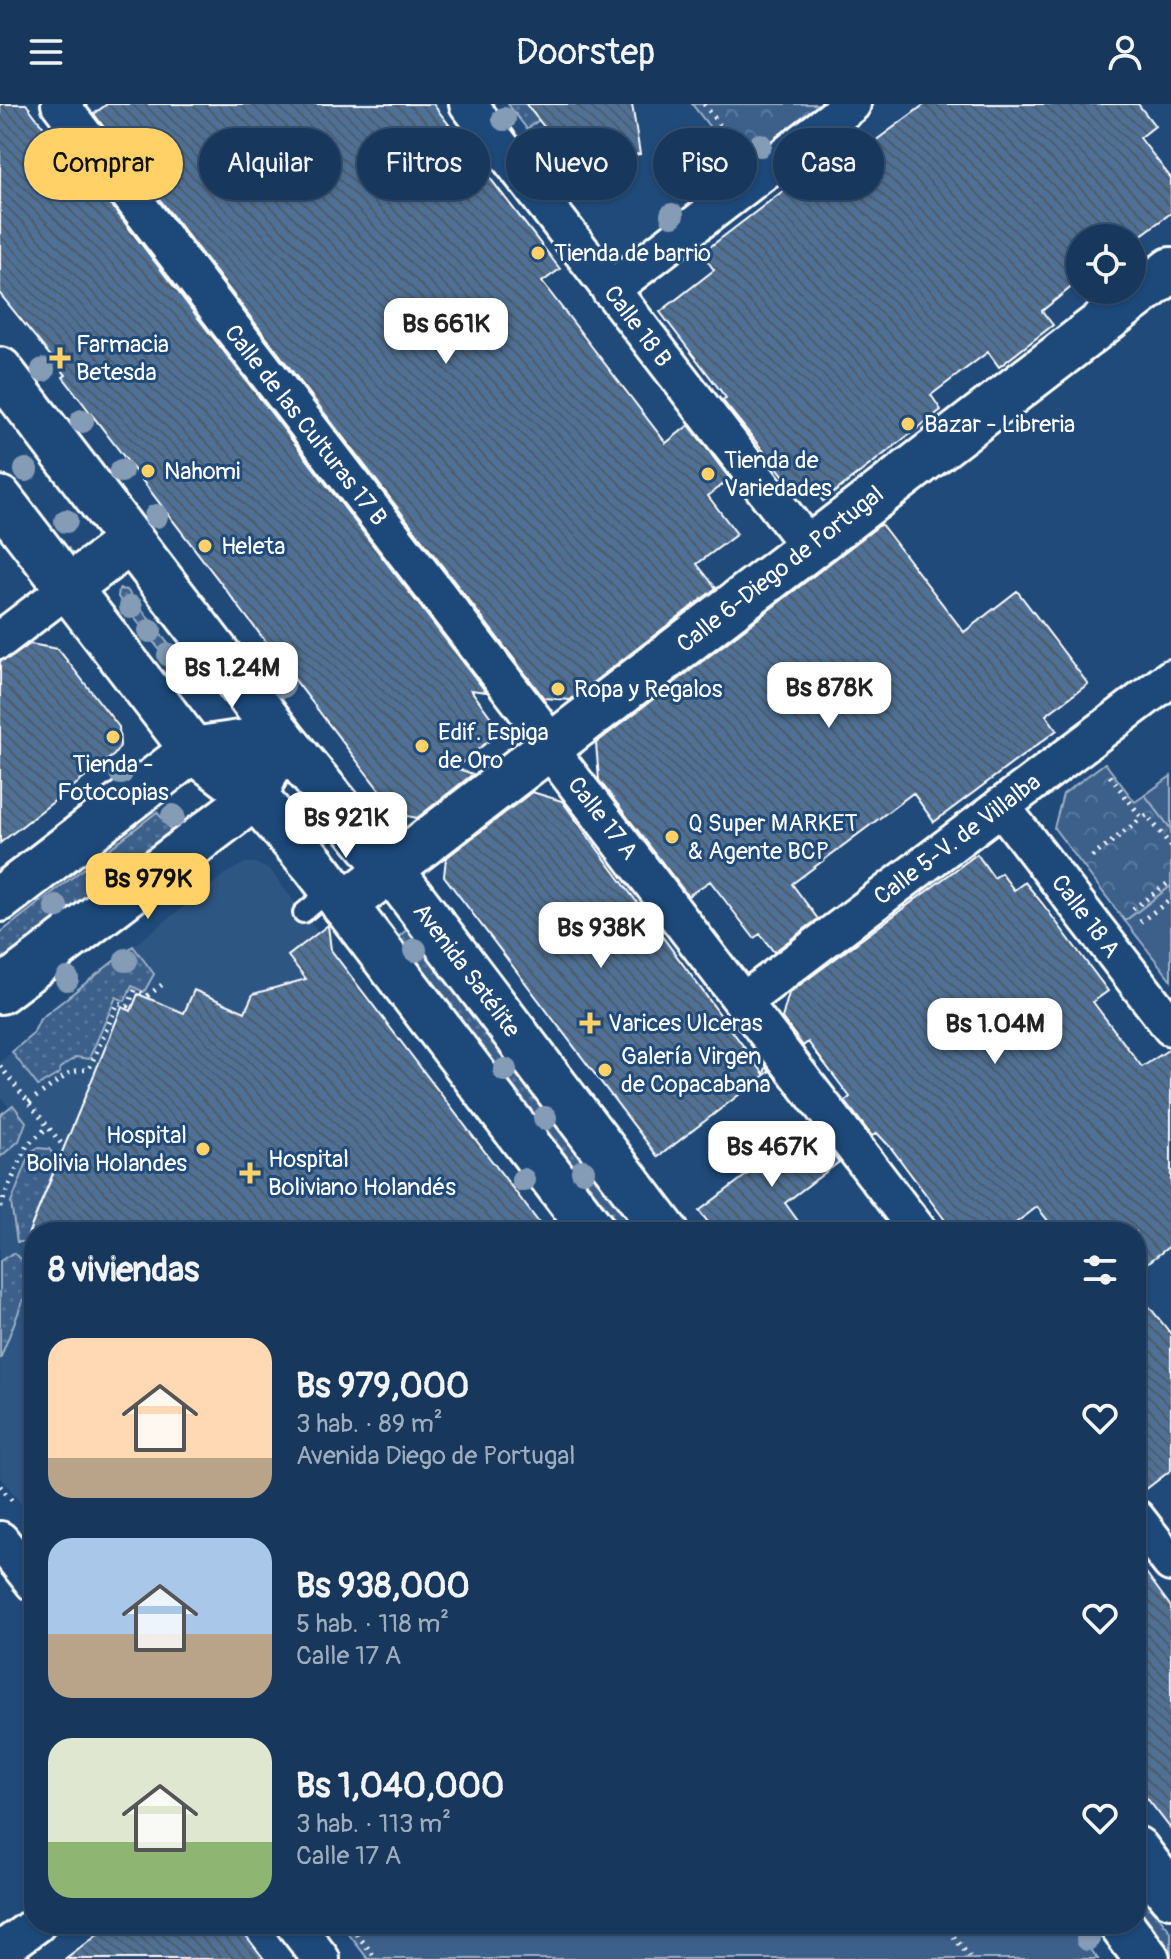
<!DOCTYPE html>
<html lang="es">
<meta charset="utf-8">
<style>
:root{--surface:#17385c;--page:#203f62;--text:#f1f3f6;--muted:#9eacbb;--line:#365272;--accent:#ffd166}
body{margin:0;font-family:Pangolin,sans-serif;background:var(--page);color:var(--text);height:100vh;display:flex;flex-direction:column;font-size:30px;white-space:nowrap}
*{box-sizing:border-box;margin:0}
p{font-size:26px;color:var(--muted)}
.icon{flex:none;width:44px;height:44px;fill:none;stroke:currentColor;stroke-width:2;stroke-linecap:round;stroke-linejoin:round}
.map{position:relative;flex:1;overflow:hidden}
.drawer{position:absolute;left:24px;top:1118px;width:1122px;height:712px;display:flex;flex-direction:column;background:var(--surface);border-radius:32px;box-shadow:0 2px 6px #0004,0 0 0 2px var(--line)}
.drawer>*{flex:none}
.hud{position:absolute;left:24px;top:24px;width:1124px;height:72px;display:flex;gap:16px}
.fabs{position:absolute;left:1066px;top:120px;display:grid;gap:16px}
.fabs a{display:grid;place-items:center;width:80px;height:80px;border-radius:50%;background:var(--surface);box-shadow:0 2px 6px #0004,0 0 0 2px var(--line);font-size:40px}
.price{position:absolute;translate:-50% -68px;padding:0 18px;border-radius:16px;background:#fff;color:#222;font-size:26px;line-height:52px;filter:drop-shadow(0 2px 4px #0008)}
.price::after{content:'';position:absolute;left:50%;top:48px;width:24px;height:18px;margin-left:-12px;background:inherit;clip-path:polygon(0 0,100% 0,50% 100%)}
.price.selected{background:var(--accent);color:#111}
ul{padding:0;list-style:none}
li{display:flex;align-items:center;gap:24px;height:200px;padding:0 24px}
li span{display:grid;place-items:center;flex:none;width:224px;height:160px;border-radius:24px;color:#555}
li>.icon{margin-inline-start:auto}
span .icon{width:96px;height:96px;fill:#fffc;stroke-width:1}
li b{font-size:34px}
h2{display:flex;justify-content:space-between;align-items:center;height:96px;padding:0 24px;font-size:34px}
.tag{padding:0 28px;border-radius:36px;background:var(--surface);box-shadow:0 2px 6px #0004,0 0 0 2px var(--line);font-size:28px;line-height:72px}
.tag.selected{background:var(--accent);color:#111}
header{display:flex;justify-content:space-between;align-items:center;height:104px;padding:0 24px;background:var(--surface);font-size:36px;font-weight:600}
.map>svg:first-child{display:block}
.built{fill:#2e5683}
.grass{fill:url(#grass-dots);stroke:#9eb0c5;stroke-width:2}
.park{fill:url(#park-crowns);stroke:#9eb0c5;stroke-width:2}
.pitch{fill:#3c618b;stroke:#9eb0c5;stroke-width:2}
.building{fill:url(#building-back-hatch);stroke:#fff;stroke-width:2}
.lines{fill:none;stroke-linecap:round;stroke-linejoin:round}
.lane-casing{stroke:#fff;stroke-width:24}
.street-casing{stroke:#fff;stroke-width:42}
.secondary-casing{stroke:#fff;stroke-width:50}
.primary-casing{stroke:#fff;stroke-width:50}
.path{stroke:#fff;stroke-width:5;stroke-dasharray:2 6;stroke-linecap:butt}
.lane{stroke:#1f4a7a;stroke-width:18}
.street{stroke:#1f4a7a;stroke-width:36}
.secondary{stroke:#1f4a7a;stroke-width:44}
.primary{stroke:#1f4a7a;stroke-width:44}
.tree{fill:#859cb6}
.poi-dot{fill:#ffd166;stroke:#1f4a7a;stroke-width:3}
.labels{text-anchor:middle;stroke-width:6;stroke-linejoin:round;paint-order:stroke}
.poi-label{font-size:24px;fill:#fff;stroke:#1f4a7a;text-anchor:start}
.street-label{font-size:24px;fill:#fff;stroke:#1f4a7a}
</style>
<header><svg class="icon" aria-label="menu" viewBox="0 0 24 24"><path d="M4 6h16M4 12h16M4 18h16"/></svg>Doorstep<svg class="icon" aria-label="person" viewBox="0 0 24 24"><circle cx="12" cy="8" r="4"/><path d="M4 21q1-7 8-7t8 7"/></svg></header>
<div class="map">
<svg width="1171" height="1855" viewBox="0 0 1171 1855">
<defs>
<pattern id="grass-dots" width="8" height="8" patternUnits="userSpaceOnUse" patternTransform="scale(2)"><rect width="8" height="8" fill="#3c618b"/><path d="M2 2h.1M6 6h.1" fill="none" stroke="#59799c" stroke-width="1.8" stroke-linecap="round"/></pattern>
<pattern id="park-crowns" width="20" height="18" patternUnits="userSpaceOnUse" patternTransform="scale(2)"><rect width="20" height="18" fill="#3c618b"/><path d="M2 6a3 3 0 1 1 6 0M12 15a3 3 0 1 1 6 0" fill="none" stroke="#59799c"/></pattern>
<pattern id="building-back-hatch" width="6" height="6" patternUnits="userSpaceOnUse" patternTransform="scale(2)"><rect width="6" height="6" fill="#507197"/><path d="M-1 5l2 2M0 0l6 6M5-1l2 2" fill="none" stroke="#4e5b6a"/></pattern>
</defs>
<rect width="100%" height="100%" fill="#1f4a7a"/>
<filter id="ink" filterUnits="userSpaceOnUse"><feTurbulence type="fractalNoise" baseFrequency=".0125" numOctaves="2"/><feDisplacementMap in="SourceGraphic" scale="16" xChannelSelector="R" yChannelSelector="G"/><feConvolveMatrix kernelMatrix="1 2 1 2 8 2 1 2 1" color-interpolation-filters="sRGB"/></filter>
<g filter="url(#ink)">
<path class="built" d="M245,759H255L271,767L415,956V970L34,1128V1417L0,1372V1011L9,1003L0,992V958L33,930L40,915L228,768Z"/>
<path class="grass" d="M508,0H526L539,16L527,25Z
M119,485L127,486L189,567L186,573H181L118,493Z
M157,708L172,727L0,858V829Z
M408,825L638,1128H622L397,834Z
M133,842L154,870L144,888L132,882L125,897L116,893L89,955L76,953L60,964V969L38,982L12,948L33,930L40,915Z
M13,1001L26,1018L19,1037L0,1053V1011Z
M37,1044L49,1045L58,1056L25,1138H17L11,1099L31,1048Z
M13,1149L23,1156L29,1149L34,1151V1169L0,1255V1157Z
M1136,1783L1171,1828V1849L1136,1803Z"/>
<path class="park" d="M692,0H820L739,61Z
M1105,659L1135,698L1145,691L1171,725V782L1125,817L1054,724L1063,690Z"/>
<path class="pitch" d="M1171,672V725L1145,691Z
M1171,782V876L1125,817Z
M341,1820H1072L1098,1855H368Z"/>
<path class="building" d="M0,0H26L57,41L62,37L486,588L471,586L501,627L455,664L473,670L417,714L398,710L380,687L63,273L66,271L0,190Z
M107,0H433L560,165L542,178L666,339L689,321L730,375L708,392L737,430L697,460L716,484L570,596L544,594L94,10Z
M526,0H632L640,50L586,56L585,46L564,48Z
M925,0H1138L1155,22L1140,34L1171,74V109L1132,138V134H1080V176L1042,207L1053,221L999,263L988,248L931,291L941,306L823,397L809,380L797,388L722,296L726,294L660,208L714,166L702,149L737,122L812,65L815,69L838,51L844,60Z
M881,420L964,528L1017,487L1088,580L1046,611L1057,626L934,718L913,689L792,780L818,815L774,848L760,830L754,834L710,777L688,792L599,676L596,639Z
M30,540L58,545L119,623L120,642L114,651L0,739V557L12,553Z
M532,688L562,697L764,970L766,963L770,967L658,1053L444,772L446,754Z
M977,750L994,774L1001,769L1014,786L1025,778L1042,799L1108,887L1093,898L1142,963L1171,944V1141L1136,1168V1128H1057L1037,1103L1004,1128H954L891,1044L877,1029L872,1032L845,997L850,993L808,938L803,942L782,914L789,889Z
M328,821L331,846L546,1128H29L122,903L131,907L138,890L184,909L194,886L245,908L253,890L306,875L288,852Z
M811,1022L839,1058L785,1099L806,1128H716L699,1107Z
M1136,1186L1171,1230V1366L1136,1393Z
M1136,1455L1171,1503V1725L1136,1680Z
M112,1820H237L264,1855H66Z"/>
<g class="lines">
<g class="lane-casing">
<path id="lane" d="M303,809L332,785"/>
</g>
<g class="street-casing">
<path id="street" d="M60,0L534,616L563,663L919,1128
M468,0L809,443
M610,186L852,0
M0,536L68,484
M1001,702L1171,923
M744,897L1171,574
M1136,1414L1171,1459
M0,1436L34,1479
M294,1820L321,1855
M0,1847L37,1820"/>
</g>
<g class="secondary-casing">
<path id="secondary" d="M68,484L131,437
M0,795L193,646L281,633
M344,801L1171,166
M0,887L255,693L281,633"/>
</g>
<g class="primary-casing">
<path id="primary" d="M0,266L281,633L405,784L666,1128
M0,395L193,646L255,693L314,761L594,1128
M1136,1745L1171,1791
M1121,1820L1147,1855"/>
</g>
<path class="path" d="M704,0L733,39
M1110,672L1142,714L1147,711L1171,742
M1092,753L1142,714
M1133,805L1171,777
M1140,818L1171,795
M0,962L64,1043
M29,998L72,967L89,965L118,899L128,902L135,886L147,892L163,880
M0,1103L27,1041L48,1023
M0,1382L12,1397
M944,1820L971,1855
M357,1830L376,1855"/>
<use href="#lane" class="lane"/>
<use href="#street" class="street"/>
<use href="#secondary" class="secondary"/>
<use href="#primary" class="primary"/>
</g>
<g class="tree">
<circle cx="504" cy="15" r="12"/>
<circle cx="712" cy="38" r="12"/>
<circle cx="760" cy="41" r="12"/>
<circle cx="534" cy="55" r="12"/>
<circle cx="710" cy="81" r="12"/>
<circle cx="558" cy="86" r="12"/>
<circle cx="672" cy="111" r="12"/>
<circle cx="43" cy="266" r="12"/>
<circle cx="82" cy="317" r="12"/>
<circle cx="26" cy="366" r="12"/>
<circle cx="121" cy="367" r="12"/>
<circle cx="156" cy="412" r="12"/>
<circle cx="66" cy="417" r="12"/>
<circle cx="131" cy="503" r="12"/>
<circle cx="150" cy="527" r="12"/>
<circle cx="169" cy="551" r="12"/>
<circle cx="283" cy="582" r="12"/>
<circle cx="121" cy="669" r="12"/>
<circle cx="173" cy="712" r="12"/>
<circle cx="119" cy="757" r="12"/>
<circle cx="56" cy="803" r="12"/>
<circle cx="415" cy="846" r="12"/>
<circle cx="126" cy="856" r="12"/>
<circle cx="67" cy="875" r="12"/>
<circle cx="505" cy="966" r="12"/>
<circle cx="545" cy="1014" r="12"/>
<circle cx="583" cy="1067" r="12"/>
<circle cx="523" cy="1076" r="12"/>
<circle cx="1088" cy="1835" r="12"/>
</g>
</g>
<g class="poi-dot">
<circle cx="538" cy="149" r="8"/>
<path d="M56 242h8v8h8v8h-8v8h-8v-8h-8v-8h8z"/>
<circle cx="908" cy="320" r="8"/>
<circle cx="148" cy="367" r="8"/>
<circle cx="708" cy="370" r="8"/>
<circle cx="205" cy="442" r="8"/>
<circle cx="558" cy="585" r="8"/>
<circle cx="113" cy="633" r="8"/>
<circle cx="422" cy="642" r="8"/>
<circle cx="672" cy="733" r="8"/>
<path d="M586 907h8v8h8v8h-8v8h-8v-8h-8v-8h8z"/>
<circle cx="605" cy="966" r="8"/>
<circle cx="203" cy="1045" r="8"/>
<path d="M246 1057h8v8h8v8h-8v8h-8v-8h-8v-8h8z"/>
</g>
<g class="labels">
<g class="poi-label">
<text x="554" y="157">Tienda de barrio</text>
<text x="76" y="248">Farmacia<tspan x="76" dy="28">Betesda</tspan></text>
<text x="924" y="328">Bazar - Libreria</text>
<text x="724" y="364">Tienda de<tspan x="724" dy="28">Variedades</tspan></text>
<text x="164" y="375">Nahomi</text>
<text x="221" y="450">Heleta</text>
<text x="574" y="593">Ropa y Regalos</text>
<text x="438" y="636">Edif. Espiga<tspan x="438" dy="28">de Oro</tspan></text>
<text x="113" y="668" text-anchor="middle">Tienda -<tspan x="113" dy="28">Fotocopias</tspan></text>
<text x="688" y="727">Q Super MARKET<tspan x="688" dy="28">&amp; Agente BCP</tspan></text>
<text x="608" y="927">Varices Ulceras</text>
<text x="621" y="960">Galería Virgen<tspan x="621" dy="28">de Copacabana</tspan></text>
<text x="187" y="1039" text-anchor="end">Hospital<tspan x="187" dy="28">Bolivia Holandes</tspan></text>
<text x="268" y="1063">Hospital<tspan x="268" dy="28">Boliviano Holandés</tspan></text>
</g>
<g class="street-label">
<text transform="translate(638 222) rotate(53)" y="8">Calle 18 B</text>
<text transform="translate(306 321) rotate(52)" y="8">Calle de las Culturas 17 B</text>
<text transform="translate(780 465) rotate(-38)" y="8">Calle 6-Diego de Portugal</text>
<text transform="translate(603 714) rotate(52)" y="8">Calle 17 A</text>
<text transform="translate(957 735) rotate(-37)" y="8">Calle 5-V. de Villalba</text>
<text transform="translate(1086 812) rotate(53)" y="8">Calle 18 A</text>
<text transform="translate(467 866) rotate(53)" y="8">Avenida Satélite</text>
</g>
</g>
</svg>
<div class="fabs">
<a><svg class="icon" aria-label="locate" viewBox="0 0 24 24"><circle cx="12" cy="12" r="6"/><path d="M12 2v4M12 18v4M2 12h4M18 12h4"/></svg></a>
</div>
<b class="price" style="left:446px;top:262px">Bs 661K</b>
<b class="price" style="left:232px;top:606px">Bs 1.24M</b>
<b class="price" style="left:829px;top:626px">Bs 878K</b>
<b class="price" style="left:346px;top:756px">Bs 921K</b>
<b class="price selected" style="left:148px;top:817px">Bs 979K</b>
<b class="price" style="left:601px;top:866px">Bs 938K</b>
<b class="price" style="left:995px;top:962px">Bs 1.04M</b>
<b class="price" style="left:772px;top:1085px">Bs 467K</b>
<div class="hud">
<a class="tag selected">Comprar</a>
<a class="tag">Alquilar</a>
<a class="tag">Filtros</a>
<a class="tag">Nuevo</a>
<a class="tag">Piso</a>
<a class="tag">Casa</a>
</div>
<section class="drawer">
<h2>8 viviendas<svg class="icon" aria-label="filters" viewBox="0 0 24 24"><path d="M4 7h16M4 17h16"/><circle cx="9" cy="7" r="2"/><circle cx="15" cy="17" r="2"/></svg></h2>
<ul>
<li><span style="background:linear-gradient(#ffd9b3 75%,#b9a48a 0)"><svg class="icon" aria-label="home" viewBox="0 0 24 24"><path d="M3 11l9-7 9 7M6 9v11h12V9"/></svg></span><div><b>Bs 979,000</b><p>3 hab. · 89 m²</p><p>Avenida Diego de Portugal</p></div><svg class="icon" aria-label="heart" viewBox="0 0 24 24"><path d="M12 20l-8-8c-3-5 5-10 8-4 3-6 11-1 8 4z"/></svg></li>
<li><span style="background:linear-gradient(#a9c7e8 60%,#b9a48a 0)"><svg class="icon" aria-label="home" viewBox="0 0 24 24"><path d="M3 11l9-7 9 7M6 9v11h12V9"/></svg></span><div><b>Bs 938,000</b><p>5 hab. · 118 m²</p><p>Calle 17 A</p></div><svg class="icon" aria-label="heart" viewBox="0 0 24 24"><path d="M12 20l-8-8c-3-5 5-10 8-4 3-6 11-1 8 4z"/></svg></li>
<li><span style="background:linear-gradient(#dfe7d0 65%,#8fb573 0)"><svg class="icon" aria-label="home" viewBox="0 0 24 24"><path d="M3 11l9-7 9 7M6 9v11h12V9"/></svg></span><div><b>Bs 1,040,000</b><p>3 hab. · 113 m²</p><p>Calle 17 A</p></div><svg class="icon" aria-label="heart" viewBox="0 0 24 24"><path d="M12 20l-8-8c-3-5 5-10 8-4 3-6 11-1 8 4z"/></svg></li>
</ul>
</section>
</div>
